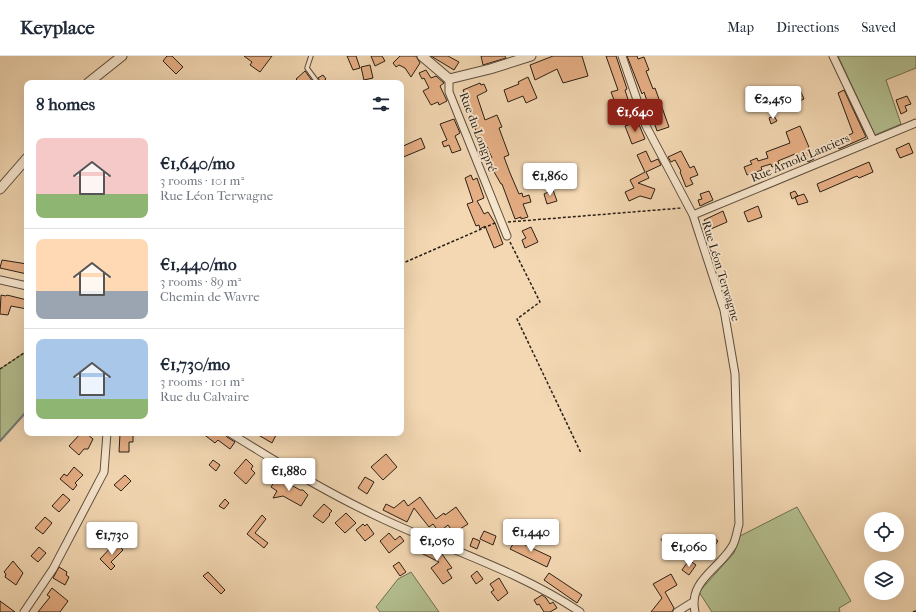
<!DOCTYPE html>
<meta charset="utf-8">
<style>
:root{--surface:#fff;--page:#f6f6f7;--text:#1f2937;--muted:#747a83;--line:#e0e1e3;--accent:#8f2418}
body{margin:0;font-family:"IM FELL French Canon",serif;background:var(--page);color:var(--text);height:100vh;display:flex;flex-direction:column;font-size:15px;white-space:nowrap}
*{box-sizing:border-box;margin:0}
p{font-size:13px;color:var(--muted)}
.icon{flex:none;width:22px;height:22px;fill:none;stroke:currentColor;stroke-width:2;stroke-linecap:round;stroke-linejoin:round}
.map{position:relative;flex:1;overflow:hidden}
.side{position:absolute;left:24px;top:24px;width:380px;height:356px;display:flex;flex-direction:column;background:var(--surface);border-radius:8px;box-shadow:0 4px 16px #0002}
.side>*{flex:none}
.fabs{position:absolute;left:864px;top:456px;display:grid;gap:8px}
.fabs a{display:grid;place-items:center;width:40px;height:40px;border-radius:50%;background:var(--surface);box-shadow:0 4px 16px #0002;font-size:20px}
.price{position:absolute;translate:-50% -34px;padding:0 9px;border-radius:4px;background:#fff;color:#222;font-size:13px;line-height:26px;filter:drop-shadow(0 1px 2px #0008)}
.price::after{content:'';position:absolute;left:50%;top:24px;width:12px;height:9px;margin-left:-6px;background:inherit;clip-path:polygon(0 0,100% 0,50% 100%)}
.price.current{background:var(--accent);color:#fff}
ul{padding:0;list-style:none}
li{display:flex;align-items:center;gap:12px;height:100px;padding:0 12px}
li+li{border-top:1px solid var(--line)}
li span{display:grid;place-items:center;flex:none;width:112px;height:80px;border-radius:8px;color:#555}
li>.icon{margin-inline-start:auto}
span .icon{width:48px;height:48px;fill:#fffc;stroke-width:1}
li b{font-size:17px}
h2{display:flex;justify-content:space-between;align-items:center;height:48px;padding:0 12px;font-size:17px}
header{display:flex;align-items:center;gap:24px;box-sizing:border-box;height:56px;padding:0 20px;background:var(--surface);border-bottom:1px solid var(--line)}
header strong{font-size:19px}
nav{display:flex;gap:22px;margin-inline-start:auto;font-size:14px}
.map>svg:first-child{display:block}
.green{fill:#b4c091;stroke:#707054}
.lines{fill:none;stroke-linecap:round;stroke-linejoin:round}
.stream{stroke:#727a78;stroke-width:2}
.building{fill:#e7af85;stroke:#2b2016}
.service-casing{stroke:#5d4e3d;stroke-width:5.5}
.minor-casing{stroke:#5d4e3d;stroke-width:9}
.tertiary-casing{stroke:#5d4e3d;stroke-width:11}
.path{stroke:#2b2016;stroke-width:1.5;stroke-dasharray:3 2;stroke-linecap:butt}
.service{stroke:#f7e6ce;stroke-width:3.5}
.minor{stroke:#f7e6ce;stroke-width:7}
.tertiary{stroke:#f7e6ce;stroke-width:9}
.labels{text-anchor:middle;stroke-width:3.5;stroke-linejoin:round;paint-order:stroke}
.street-label{font-size:12px;fill:#2b2016;stroke:#f7e6ce}
</style>
<header>
<strong>Keyplace</strong>
<nav><a>Map</a><a>Directions</a><a>Saved</a></nav>
</header>
<div class="map">
<svg width="916" height="556" viewBox="0 0 916 556">
<rect width="100%" height="100%" fill="#f3d8b3"/>
<filter id="stains"><feTurbulence type="fractalNoise" baseFrequency=".005" numOctaves="4"/><feColorMatrix values="0 0 0 0 .2 0 0 0 0 .09 0 0 0 0 .02 0 0 0 .5 -.17"/></filter>
<radialGradient id="worn" r=".72"><stop offset=".6" stop-color="#630" stop-opacity="0"/><stop offset="1" stop-color="#630" stop-opacity=".3"/></radialGradient>
<path class="green" d="M838,0H916V12L886,24L901,68L875,79Z
M27,295V355L0,385V313Z
M797,451L851,545L839,552L840,556H712L699,536L734,497L740,480Z
M411,516L439,556H380L376,551L398,523Z"/>
<g class="lines">
<path class="stream" d="M0,385L27,355"/>
</g>
<path class="building" d="M167,0H172L183,11L176,18L163,5Z
M244,0H272L260,16L250,9L252,6Z
M347,0H356L360,12L353,14Z
M371,0H382L385,5L375,10Z
M400,0H416L420,7L411,21L405,12L399,9L396,11L393,7Z
M431,0H448L459,6L454,14Z
M481,0H505L506,2L483,9Z
M553,0H582L588,20L563,27L557,13L535,24L530,9Z
M606,0H616L627,33L625,34L632,56L620,60L611,36L618,34Z
M627,0H637L638,3L644,1L649,14L646,15L653,33L655,32L669,71L657,75L644,36L642,38Z
M370,9L373,22L364,24L361,11Z
M426,14L431,22L436,20L444,27L440,30L447,45L439,49L438,46L431,49L423,35L429,32L424,22L422,23L419,17Z
M305,15L313,26L314,27H300L296,23Z
M323,19L326,23L321,27L318,22Z
M528,21L537,42L526,47L523,40L508,46L504,34L519,28L518,26Z
M480,27L481,29L484,28L487,35L477,40L485,64L497,59L502,71L499,72L509,99L504,101L510,117L519,138L522,137L523,141L529,139L531,146L523,148L528,161L521,163V161L515,163L502,128H501L493,114L489,103L492,102L487,91L483,93L467,52L470,51L463,34Z
M800,34L804,43L797,46L793,37Z
M844,34L866,81L839,93L837,87L848,83L847,80L853,77L838,37Z
M907,40L911,48L905,50L907,55L901,58L896,44Z
M774,60L777,65L771,68L769,62Z
M454,63L460,77L455,80L461,94L452,97L449,89L444,91L442,86L447,84L440,68Z
M638,66L645,83L632,88L625,70Z
M800,70L814,103L808,106L806,101L798,104L795,98L778,105L779,108L772,111L771,108L761,111L762,114L747,119L744,111L752,108L750,105L757,102L758,105L768,102L766,96L790,87L786,76Z
M421,82L425,92L401,102V91Z
M909,87L913,97L900,102L896,93Z
M646,95L651,106L658,103L661,109L646,116L649,122L638,127L655,133L651,143L640,140L629,145L625,136L634,132L630,124L645,116L637,99Z
M681,95L690,112L694,110L698,119L690,122L693,128L686,131L680,116L681,115L675,104L671,106L668,101Z
M869,106L873,116L859,122L857,120L820,136L817,128Z
M471,119L473,124L477,122L484,142L477,145L480,150L484,158L488,156L495,167L503,188L494,192L485,170L480,173L479,169L476,170L467,148L473,146L465,122Z
M553,134L557,145L547,148L544,138Z
M709,135L713,144L700,150L698,144L702,143L700,138Z
M795,135L798,140L792,143L790,137Z
M804,138L808,146L798,149L795,141Z
M758,150L762,161L748,166L744,156Z
M723,155L727,166L704,176L702,170L706,168L704,164Z
M531,171L538,186L525,192L522,184L526,182L522,175Z
M2,204L27,208V218L0,212Z
M1,239L6,240L7,239L27,244V253L11,250L8,259L0,258Z
M81,377H86L93,383L88,393H84L79,399L69,390Z
M202,377H225L227,381L235,386L230,393L218,384L215,387Z
M255,377H272L276,379L272,387Z
M120,378H133V386H129V396H119Z
M386,398L397,411L383,424L371,411Z
M246,403L253,410L251,413L255,417L246,428L234,417Z
M213,404L220,409L216,415L209,409Z
M74,411L83,419L75,427L77,429L73,434L60,423L64,418L67,420Z
M125,419L131,425L121,435L114,429Z
M277,421L300,434H303L308,439L301,450L283,440L273,442L277,435L271,431Z
M365,421L374,426L367,438L358,432Z
M63,438L70,444L59,456L52,450Z
M420,441L436,463L444,457L445,459L456,451L468,468L460,473L462,476L456,480L448,469L439,476L433,468L429,471L414,452L407,466L383,454L386,448L394,452L404,444L408,450Z
M225,443L229,447L224,453L219,450Z
M324,448L332,455L329,458L330,459L323,467L313,460Z
M346,457L356,467L345,477L335,467Z
M262,459L266,463L255,477L268,487L264,492L247,478Z
M45,461L52,467L43,478L35,472Z
M363,468L365,470L367,468L374,478L365,485L356,474Z
M484,475L496,480L493,489L480,483Z
M389,477L395,484L400,480L404,485L389,497L380,485Z
M710,479L718,485L707,500L701,496Z
M666,480L670,488L665,491L661,483Z
M473,482L480,485L477,493L470,490Z
M517,482L522,485L521,487L551,501L547,511L510,493Z
M116,486L123,494L111,506L115,510L111,514L100,503Z
M421,486L445,495L442,498L452,512L447,514L452,522L443,528L431,512L439,506L419,496L421,494L418,492Z
M39,491L46,497L38,506L31,500Z
M689,504L696,509L689,519L682,514Z
M13,505L23,517L16,529L5,521L6,518L4,516Z
M399,506L406,516L400,520L393,510Z
M59,511L67,516L66,519L69,521L65,529L53,522Z
M477,515L483,523L476,528L471,520Z
M208,516L225,534L221,538L203,520Z
M549,517L582,539L577,547L544,524Z
M671,518L677,529L665,536L674,552L672,556H651L662,542L653,528Z
M499,522L508,537L498,545L491,536L494,534L490,528Z
M52,532L68,545L60,556H38L50,541L47,539Z
M542,539L546,542L550,548L553,546L557,552L550,556H544L539,548L537,549L534,544Z
M0,545L15,556H0Z"/>
<g class="lines">
<g class="service-casing">
<path id="service" d="M311,0L307,12L318,27"/>
</g>
<g class="minor-casing">
<path id="minor" d="M622,0L646,70L693,159L724,254L735,318L739,468C737,475 736,483 733,489C720,513 688,524 695,556
M833,0L873,84
M449,23V36L507,180
M693,159L916,67
M0,224L27,230
M230,377C280,408 329,438 383,463C449,494 519,515 580,556
M24,556L53,513L104,416L107,377
M677,556L693,546"/>
</g>
<g class="tertiary-casing">
<path id="tertiary" d="M422,0L449,23L490,13L531,0
M88,27L122,0
M0,133L27,102"/>
</g>
<path class="path" d="M508,166L682,152
M510,186L540,246L517,263L581,397
M401,208L495,167
M0,313L27,295
M913,556L916,555"/>
<use href="#service" class="service"/>
<use href="#minor" class="minor"/>
<use href="#tertiary" class="tertiary"/>
</g>
<g class="labels">
<g class="street-label">
<text transform="translate(478 76) rotate(69)" y="4">Rue du Longpré</text>
<text transform="translate(800 102) rotate(-23)" y="4">Rue Arnold Lanciers</text>
<text transform="translate(721 215) rotate(73)" y="4">Rue Léon Terwagne</text>
</g>
</g>
<rect width="100%" height="100%" filter="url(#stains)"/>
<rect width="100%" height="100%" fill="url(#worn)"/>
</svg>
<div class="fabs">
<a><svg class="icon" aria-label="locate" viewBox="0 0 24 24"><circle cx="12" cy="12" r="6"/><path d="M12 2v4M12 18v4M2 12h4M18 12h4"/></svg></a>
<a><svg class="icon" aria-label="layers" viewBox="0 0 24 24"><path d="M12 4l9 5-9 5-9-5zM3 14l9 5 9-5"/></svg></a>
</div>
<b class="price" style="left:773px;top:64px">€2,450</b>
<b class="price current" style="left:635px;top:77px">€1,640</b>
<b class="price" style="left:550px;top:141px">€1,860</b>
<b class="price" style="left:289px;top:436px">€1,880</b>
<b class="price" style="left:531px;top:497px">€1,440</b>
<b class="price" style="left:112px;top:500px">€1,730</b>
<b class="price" style="left:437px;top:506px">€1,050</b>
<b class="price" style="left:689px;top:512px">€1,060</b>
<section class="side">
<h2>8 homes<svg class="icon" aria-label="filters" viewBox="0 0 24 24"><path d="M4 7h16M4 17h16"/><circle cx="9" cy="7" r="2"/><circle cx="15" cy="17" r="2"/></svg></h2>
<ul>
<li><span style="background:linear-gradient(#f6c9c9 70%,#8fb573 0)"><svg class="icon" aria-label="home" viewBox="0 0 24 24"><path d="M3 11l9-7 9 7M6 9v11h12V9"/></svg></span><div><b>€1,640/mo</b><p>3 rooms · 101 m²</p><p>Rue Léon Terwagne</p></div></li>
<li><span style="background:linear-gradient(#ffd9b3 65%,#9aa5b1 0)"><svg class="icon" aria-label="home" viewBox="0 0 24 24"><path d="M3 11l9-7 9 7M6 9v11h12V9"/></svg></span><div><b>€1,440/mo</b><p>3 rooms · 89 m²</p><p>Chemin de Wavre</p></div></li>
<li><span style="background:linear-gradient(#a9c7e8 75%,#8fb573 0)"><svg class="icon" aria-label="home" viewBox="0 0 24 24"><path d="M3 11l9-7 9 7M6 9v11h12V9"/></svg></span><div><b>€1,730/mo</b><p>3 rooms · 101 m²</p><p>Rue du Calvaire</p></div></li>
</ul>
</section>
</div>
